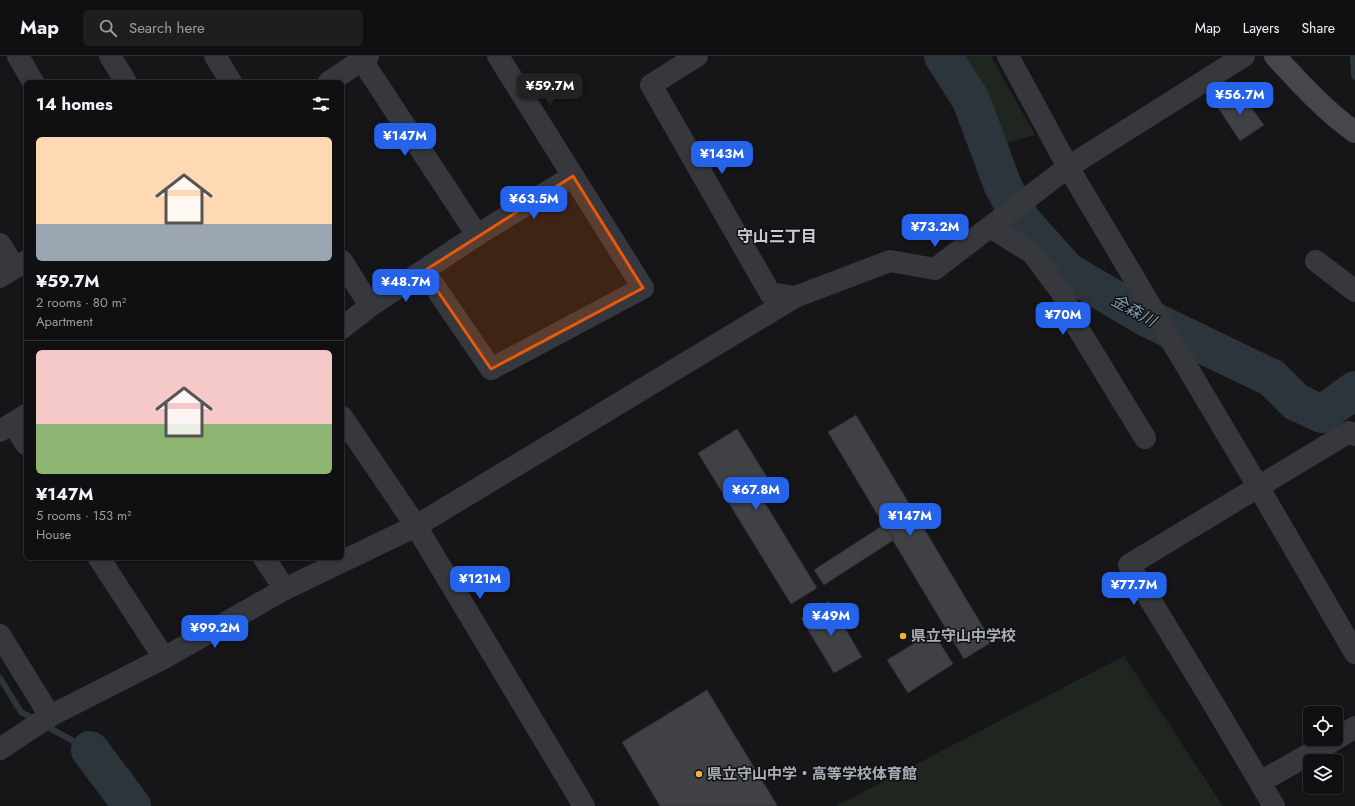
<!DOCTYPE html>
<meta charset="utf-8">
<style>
:root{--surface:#101012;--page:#1e1e20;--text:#f1f3f6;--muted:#9c9d9f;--line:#303032;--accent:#2563eb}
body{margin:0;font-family:Jost,"Noto Sans JP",sans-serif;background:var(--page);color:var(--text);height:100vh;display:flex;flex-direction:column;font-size:15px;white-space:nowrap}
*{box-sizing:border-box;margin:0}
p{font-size:13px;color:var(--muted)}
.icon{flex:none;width:22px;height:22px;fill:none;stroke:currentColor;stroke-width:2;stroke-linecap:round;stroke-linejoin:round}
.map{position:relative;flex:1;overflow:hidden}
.panel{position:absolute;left:24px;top:24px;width:320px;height:480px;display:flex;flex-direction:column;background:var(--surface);border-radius:6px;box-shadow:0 1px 3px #0004,0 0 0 1px var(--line)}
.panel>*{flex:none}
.buttons{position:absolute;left:1303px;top:650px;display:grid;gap:8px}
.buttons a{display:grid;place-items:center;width:40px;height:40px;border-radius:6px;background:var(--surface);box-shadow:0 1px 3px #0004,0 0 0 1px var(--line);font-size:20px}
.price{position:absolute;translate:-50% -34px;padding:0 9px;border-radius:8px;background:var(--accent);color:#fff;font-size:13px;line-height:26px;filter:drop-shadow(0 1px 2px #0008)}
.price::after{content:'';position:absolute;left:50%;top:24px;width:12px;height:9px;margin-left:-6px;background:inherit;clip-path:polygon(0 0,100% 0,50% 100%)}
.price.active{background:#222;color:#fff}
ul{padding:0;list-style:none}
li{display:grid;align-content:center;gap:8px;height:212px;padding:0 12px}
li+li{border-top:1px solid var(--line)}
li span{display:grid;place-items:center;height:124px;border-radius:6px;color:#555}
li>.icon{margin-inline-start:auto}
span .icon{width:72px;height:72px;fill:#fffc;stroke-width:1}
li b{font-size:17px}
h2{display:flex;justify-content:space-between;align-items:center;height:48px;padding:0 12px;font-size:17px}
header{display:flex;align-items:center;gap:24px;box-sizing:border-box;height:56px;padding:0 20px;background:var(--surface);border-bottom:1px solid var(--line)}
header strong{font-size:19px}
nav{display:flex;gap:22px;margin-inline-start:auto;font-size:14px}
.search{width:280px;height:36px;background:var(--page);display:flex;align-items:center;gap:10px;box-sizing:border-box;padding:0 14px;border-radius:6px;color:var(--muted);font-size:15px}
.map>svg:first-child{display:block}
.green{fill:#1e261f}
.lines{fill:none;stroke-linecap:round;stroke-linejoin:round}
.stream{stroke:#2c353c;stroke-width:6}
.river{stroke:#2c353c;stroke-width:38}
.building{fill:#404145;stroke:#303034}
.minor{stroke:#37383d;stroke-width:22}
.tertiary{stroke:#37383d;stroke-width:22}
.secondary{stroke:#45474d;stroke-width:22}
.marked{fill:#e8590c;fill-opacity:0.2;stroke:#e8590c;stroke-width:3;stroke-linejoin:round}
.poi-dot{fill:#f2b134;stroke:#111113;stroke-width:1.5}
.labels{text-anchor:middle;stroke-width:3;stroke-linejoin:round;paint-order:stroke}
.poi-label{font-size:15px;font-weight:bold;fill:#a8adb8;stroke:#111113;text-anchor:start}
.neighbourhood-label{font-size:16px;font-weight:bold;fill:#c9ccd4;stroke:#111113}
.water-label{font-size:16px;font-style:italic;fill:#7f9bb3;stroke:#111113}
</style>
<header>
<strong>Map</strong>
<div class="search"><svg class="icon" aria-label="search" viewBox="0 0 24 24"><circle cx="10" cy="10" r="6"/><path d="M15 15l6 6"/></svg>Search here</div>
<nav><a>Map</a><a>Layers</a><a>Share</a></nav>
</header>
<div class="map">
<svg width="1355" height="750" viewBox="0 0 1355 750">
<rect width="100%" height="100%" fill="#161618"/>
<path class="green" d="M955,0H991L1035,79L1003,88Z
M1124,600L1223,750H836Z"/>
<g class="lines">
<path class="stream" d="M1353,0L1354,19L1355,21
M0,622L21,656L36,664
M44,669L90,694"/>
<path class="river" d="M943,0L971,44L1003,130L1022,165L1067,215L1145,261L1272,322L1296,346L1322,358L1355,334
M90,694L132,750"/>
</g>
<path class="building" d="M1239,35L1264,69L1240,85L1217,50Z
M856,359L992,586L964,603L828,376Z
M737,373L770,426L757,434L817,532L791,548L698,397Z
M885,468L895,483L824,529L814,514Z
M829,545L862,601L834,617L801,562Z
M933,576L953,608L908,637L887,604Z
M707,634L777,749L776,750H660L622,686Z"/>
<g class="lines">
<path class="minor" d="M18,0L33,26
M215,0L231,26
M359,0L477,179
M697,0L651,29L770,237L795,241
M329,26L368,0
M990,171L1032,197L1062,237L1076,269L1145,382
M0,188L15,212
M342,205L370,250
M1316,205L1355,235
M424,215L491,313L643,232L498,0
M0,221L26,205
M342,272L370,250L477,179L573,120
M13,368L26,388
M0,375L26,359
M416,470L795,241L890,205L935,213L1068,111L1244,0
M99,502L164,602
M264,502L285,533
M0,579L50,660
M1336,683L1355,671
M1260,726L1336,683
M1274,750L1210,642L1129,509L1349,376L1355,379"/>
<path class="tertiary" d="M110,0L126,26
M1008,0L1068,111L1259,432L1355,597
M342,361L416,470L584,750
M0,693L50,660L164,602L285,533L416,470"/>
<path class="secondary" d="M1275,0C1300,27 1325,55 1355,76"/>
</g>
<path class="marked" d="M573,120L643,232L491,313L424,215Z"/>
<g class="poi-dot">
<circle cx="903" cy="580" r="4"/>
<circle cx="699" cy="718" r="4"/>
</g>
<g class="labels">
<g class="poi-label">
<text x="911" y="585">県立守山中学校</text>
<text x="707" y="723">県立守山中学・高等学校体育館</text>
</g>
<g class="neighbourhood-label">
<text x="777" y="186">守山三丁目</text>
</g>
<g class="water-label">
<text transform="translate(1134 254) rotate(29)" y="6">金森川</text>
</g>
</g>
</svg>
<div class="buttons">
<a><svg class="icon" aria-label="locate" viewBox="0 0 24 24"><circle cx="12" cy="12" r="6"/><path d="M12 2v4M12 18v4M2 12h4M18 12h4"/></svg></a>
<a><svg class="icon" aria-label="layers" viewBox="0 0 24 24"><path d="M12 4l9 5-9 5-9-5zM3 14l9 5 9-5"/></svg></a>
</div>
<b class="price active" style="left:550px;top:51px">¥59.7M</b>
<b class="price" style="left:1240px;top:60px">¥56.7M</b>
<b class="price" style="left:405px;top:101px">¥147M</b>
<b class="price" style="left:722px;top:119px">¥143M</b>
<b class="price" style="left:534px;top:164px">¥63.5M</b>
<b class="price" style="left:935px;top:192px">¥73.2M</b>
<b class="price" style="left:406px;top:247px">¥48.7M</b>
<b class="price" style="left:1063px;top:280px">¥70M</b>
<b class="price" style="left:756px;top:455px">¥67.8M</b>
<b class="price" style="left:910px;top:481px">¥147M</b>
<b class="price" style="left:480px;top:544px">¥121M</b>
<b class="price" style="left:1134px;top:550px">¥77.7M</b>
<b class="price" style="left:831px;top:581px">¥49M</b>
<b class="price" style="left:215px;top:593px">¥99.2M</b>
<section class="panel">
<h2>14 homes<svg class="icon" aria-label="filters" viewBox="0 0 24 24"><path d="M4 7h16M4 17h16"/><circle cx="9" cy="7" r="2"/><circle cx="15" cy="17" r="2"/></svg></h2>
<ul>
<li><span style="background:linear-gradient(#ffd9b3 70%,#9aa5b1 0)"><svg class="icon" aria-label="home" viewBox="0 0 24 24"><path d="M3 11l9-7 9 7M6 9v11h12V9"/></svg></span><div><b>¥59.7M</b><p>2 rooms · 80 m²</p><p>Apartment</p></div></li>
<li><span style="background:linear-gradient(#f6c9c9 60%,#8fb573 0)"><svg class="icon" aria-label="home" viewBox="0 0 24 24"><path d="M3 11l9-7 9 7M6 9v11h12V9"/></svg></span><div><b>¥147M</b><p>5 rooms · 153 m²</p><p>House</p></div></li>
</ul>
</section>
</div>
